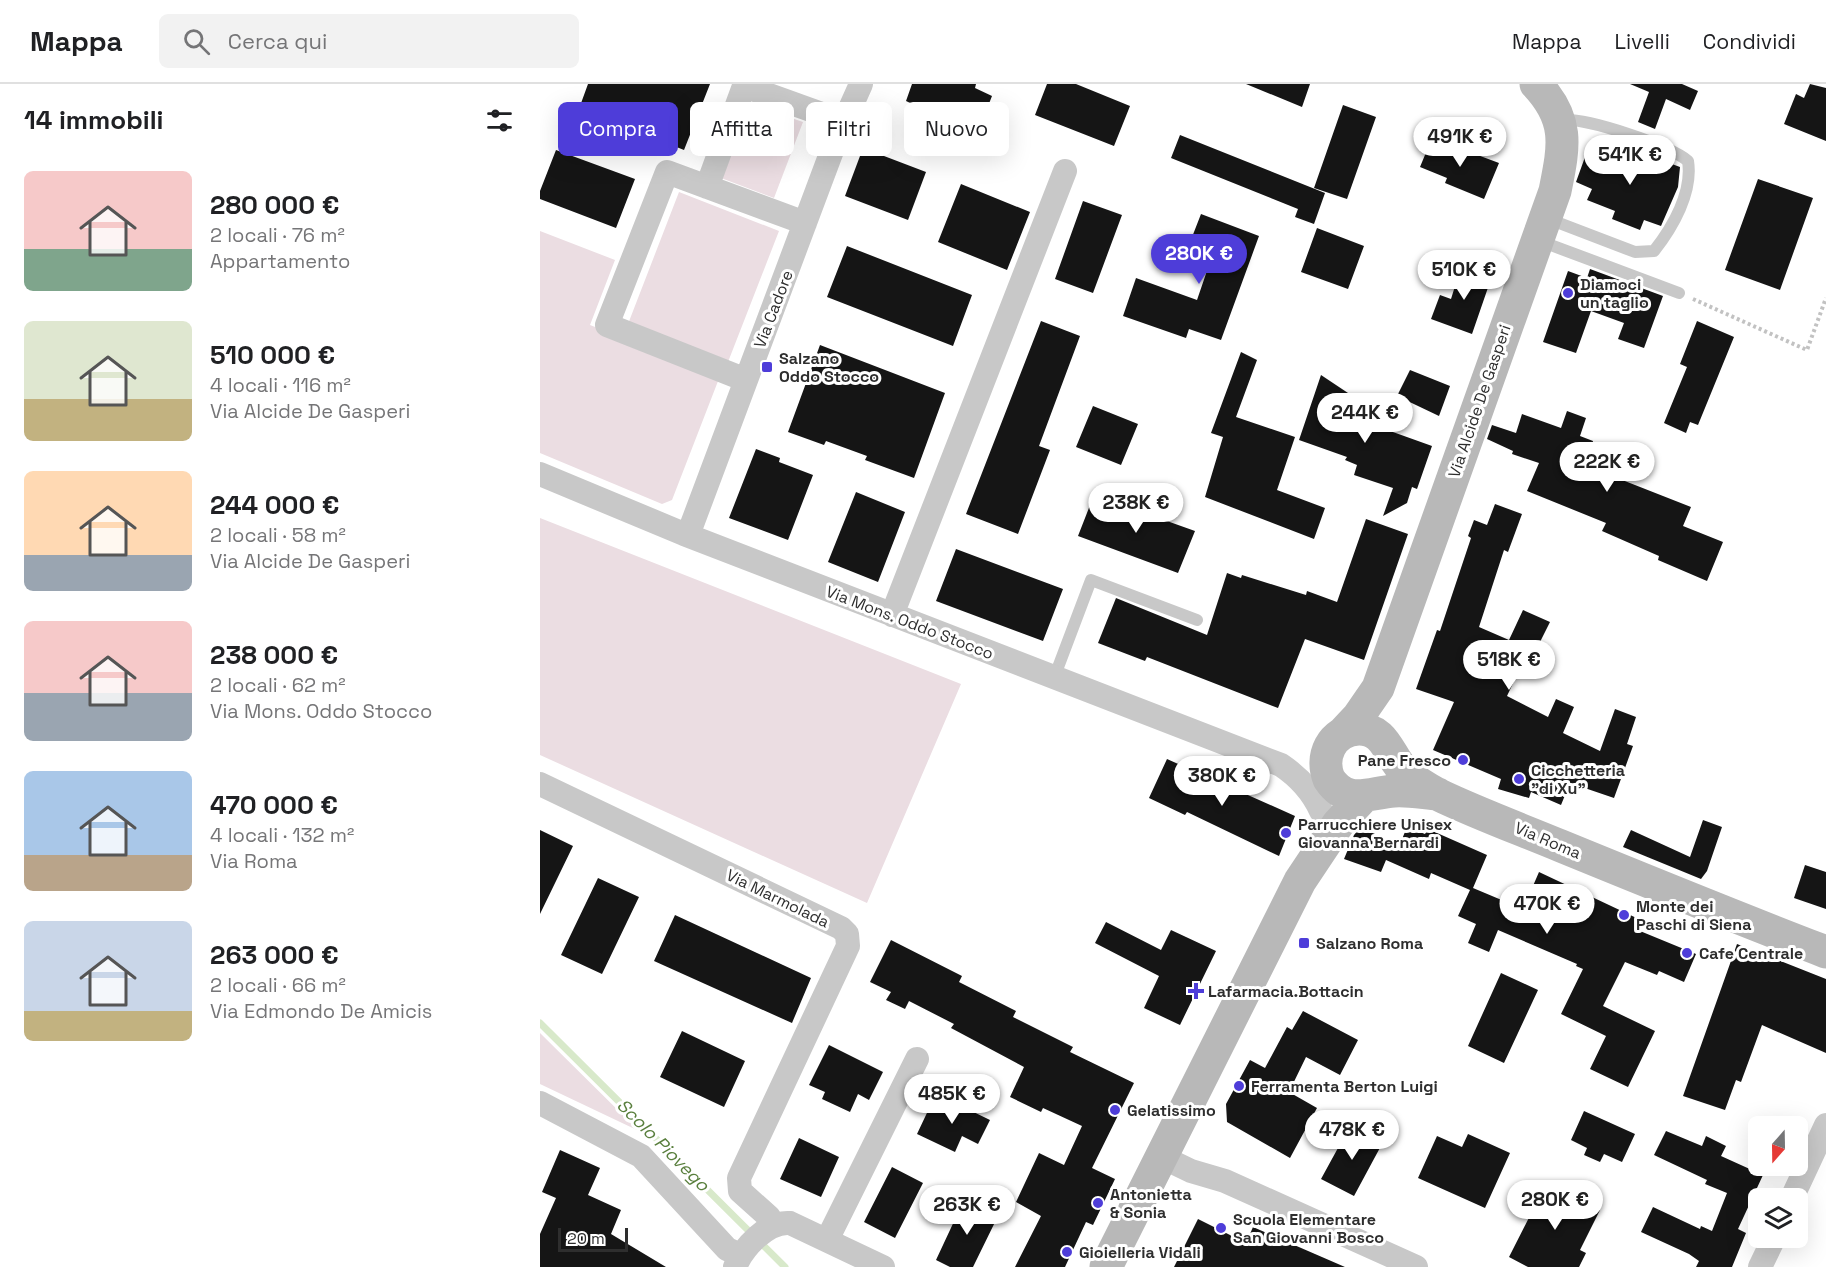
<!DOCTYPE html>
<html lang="it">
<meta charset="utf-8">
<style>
:root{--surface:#fff;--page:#f2f2f2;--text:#202124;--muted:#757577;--line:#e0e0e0;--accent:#4e3dd9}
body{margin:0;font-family:"Space Grotesk",sans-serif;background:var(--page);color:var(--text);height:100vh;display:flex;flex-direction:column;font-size:22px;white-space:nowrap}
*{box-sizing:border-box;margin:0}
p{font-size:20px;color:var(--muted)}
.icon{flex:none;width:33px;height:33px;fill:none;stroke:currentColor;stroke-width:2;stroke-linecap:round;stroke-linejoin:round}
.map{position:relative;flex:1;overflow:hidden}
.panel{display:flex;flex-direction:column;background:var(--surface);width:540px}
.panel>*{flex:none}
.hud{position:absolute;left:18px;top:18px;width:570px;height:54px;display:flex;gap:12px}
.needle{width:39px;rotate:200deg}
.tools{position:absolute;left:1208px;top:1032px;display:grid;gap:12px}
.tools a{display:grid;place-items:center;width:60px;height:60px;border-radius:9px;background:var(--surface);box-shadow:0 6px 24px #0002;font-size:30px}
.scale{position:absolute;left:18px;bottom:15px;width:70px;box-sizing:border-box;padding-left:6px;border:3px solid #2e2e2e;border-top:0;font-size:16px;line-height:21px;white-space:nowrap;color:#2e2e2e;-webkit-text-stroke:4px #fff;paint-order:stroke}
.price{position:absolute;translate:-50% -51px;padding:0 14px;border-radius:21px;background:#fff;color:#222;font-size:20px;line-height:39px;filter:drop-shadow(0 2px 3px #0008)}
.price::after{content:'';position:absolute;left:50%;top:36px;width:18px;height:14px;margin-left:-9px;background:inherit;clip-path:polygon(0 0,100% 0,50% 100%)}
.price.on{background:var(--accent);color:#fff}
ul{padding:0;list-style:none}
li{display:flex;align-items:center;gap:18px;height:150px;padding:0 24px}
li span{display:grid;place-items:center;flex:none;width:168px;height:120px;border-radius:9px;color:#555}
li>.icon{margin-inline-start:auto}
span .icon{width:72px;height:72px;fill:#fffc;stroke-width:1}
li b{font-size:26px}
h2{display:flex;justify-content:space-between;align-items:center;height:72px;padding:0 24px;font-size:26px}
.chip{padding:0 21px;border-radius:9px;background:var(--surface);box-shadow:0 6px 24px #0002;font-size:21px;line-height:54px}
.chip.on{background:var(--accent);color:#fff}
header{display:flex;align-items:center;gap:36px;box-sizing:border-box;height:84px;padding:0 30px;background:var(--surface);border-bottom:2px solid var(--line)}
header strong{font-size:28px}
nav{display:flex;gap:33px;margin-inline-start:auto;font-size:21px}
.search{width:420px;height:54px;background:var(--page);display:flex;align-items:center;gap:15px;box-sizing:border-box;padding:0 21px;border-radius:9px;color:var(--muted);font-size:22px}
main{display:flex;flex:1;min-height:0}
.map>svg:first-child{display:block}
.green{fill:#ebdde2}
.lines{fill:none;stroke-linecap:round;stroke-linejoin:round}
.stream{stroke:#d8e9ca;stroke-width:7}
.building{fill:#151515}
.path{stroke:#c2c2c2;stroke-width:4;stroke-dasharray:3 3;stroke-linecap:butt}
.lane{stroke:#c8c8c8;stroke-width:12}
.street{stroke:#c8c8c8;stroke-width:24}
.secondary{stroke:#b8b8b8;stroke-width:33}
.poi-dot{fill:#4e3dd9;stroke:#fff;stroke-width:2}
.labels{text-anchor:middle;stroke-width:6;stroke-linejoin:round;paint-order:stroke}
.poi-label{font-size:16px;font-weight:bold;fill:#2e2e2e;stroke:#fff;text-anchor:start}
.street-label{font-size:16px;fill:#2e2e2e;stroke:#fff}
.water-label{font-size:18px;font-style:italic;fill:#597f3d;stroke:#fff}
</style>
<header>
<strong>Mappa</strong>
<div class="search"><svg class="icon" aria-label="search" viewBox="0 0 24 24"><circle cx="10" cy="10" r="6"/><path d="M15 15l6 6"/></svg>Cerca qui</div>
<nav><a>Mappa</a><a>Livelli</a><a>Condividi</a></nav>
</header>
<main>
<section class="panel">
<h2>14 immobili<svg class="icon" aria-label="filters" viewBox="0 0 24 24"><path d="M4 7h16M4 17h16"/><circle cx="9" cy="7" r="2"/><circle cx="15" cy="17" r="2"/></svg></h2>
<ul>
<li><span style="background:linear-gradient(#f6c9c9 65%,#7fa58c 0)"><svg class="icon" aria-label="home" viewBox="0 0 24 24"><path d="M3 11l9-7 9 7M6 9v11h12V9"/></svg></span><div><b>280 000 €</b><p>2 locali · 76 m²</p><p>Appartamento</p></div></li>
<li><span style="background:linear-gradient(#dfe7d0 65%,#c2b280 0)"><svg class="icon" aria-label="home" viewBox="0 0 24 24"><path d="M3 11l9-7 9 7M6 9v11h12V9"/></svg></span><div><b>510 000 €</b><p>4 locali · 116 m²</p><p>Via Alcide De Gasperi</p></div></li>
<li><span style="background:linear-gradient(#ffd9b3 70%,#9aa5b1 0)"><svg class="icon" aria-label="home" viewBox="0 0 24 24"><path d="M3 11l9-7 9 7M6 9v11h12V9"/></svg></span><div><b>244 000 €</b><p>2 locali · 58 m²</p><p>Via Alcide De Gasperi</p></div></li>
<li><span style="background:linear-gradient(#f6c9c9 60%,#9aa5b1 0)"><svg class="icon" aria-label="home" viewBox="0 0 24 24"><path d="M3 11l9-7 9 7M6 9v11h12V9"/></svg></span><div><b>238 000 €</b><p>2 locali · 62 m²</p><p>Via Mons. Oddo Stocco</p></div></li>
<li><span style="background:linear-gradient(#a9c7e8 70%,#b9a48a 0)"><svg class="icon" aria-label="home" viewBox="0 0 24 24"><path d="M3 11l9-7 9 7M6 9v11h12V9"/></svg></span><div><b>470 000 €</b><p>4 locali · 132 m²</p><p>Via Roma</p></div></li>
<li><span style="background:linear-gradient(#c9d6e8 75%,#c2b280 0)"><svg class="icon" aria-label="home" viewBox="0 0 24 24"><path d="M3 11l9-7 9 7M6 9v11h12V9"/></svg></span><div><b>263 000 €</b><p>2 locali · 66 m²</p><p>Via Edmondo De Amicis</p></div></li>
</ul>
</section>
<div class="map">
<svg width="1286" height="1183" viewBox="0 0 1286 1183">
<rect width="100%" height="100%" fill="#fff"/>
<path class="green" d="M213,21L263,38L234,114L181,94L208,25Z
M139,108L239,147L188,278L88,240Z
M0,147L75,176L50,241L180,292L132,416L122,420L0,369Z
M0,434L421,600L327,819L0,671Z
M0,949L99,1047L0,1000Z"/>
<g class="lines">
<path class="stream" d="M0,939L245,1183"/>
</g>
<path class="building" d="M48,0H170L144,66L79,40L76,48L36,33Z
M372,0H436L435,4L452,12L443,35L429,30L423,44L366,17Z
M507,0H536L590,22L574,62L495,31Z
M706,0H770L762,23Z
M1090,0H1142L1158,7L1150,26L1126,15L1115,45L1098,38L1109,8Z
M1270,0L1286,4V57L1244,40L1256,10L1264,14Z
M803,21L836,33L807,115L774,104Z
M640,51L785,109L774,140L755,133L758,125L631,74Z
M892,54L959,79L944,115L905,99L907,94L880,83Z
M1049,62L1098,80L1102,69L1140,83L1138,103L1121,142L1104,136L1100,146L1072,135L1075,127L1047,116L1052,105L1036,98Z
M323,64L386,88L368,136L305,112Z
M16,66L95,95L76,144L0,115V107Z
M1218,95L1273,114L1240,206L1185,186Z
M421,100L490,128L467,186L398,158Z
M543,117L582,131L553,209L515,195Z
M661,130L719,152L681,256L649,245L646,254L583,232L596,194L657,216L671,175L647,166Z
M777,144L824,162L808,205L761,188Z
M307,162L432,211L413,262L287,213Z
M921,183L952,192L932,250L891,235L900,211L911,215Z
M1050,185L1123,212L1104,264L1078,255L1084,239L1051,227L1036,269L1003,258L1028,187L1047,194Z
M501,237L540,252L499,362L510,366L478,450L426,430Z
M1157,237L1194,253L1158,341L1150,338L1146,349L1124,339L1147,283L1140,280Z
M280,261L405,309L374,394L325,376L327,372L286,357L284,361L248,348Z
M701,268L717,276L696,333L755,353L737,406L785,424L774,455L665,413L683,353L671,349Z
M870,286L910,302L899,332L857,312Z
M781,291L820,317L811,333L892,362L877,405L872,403L867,419L843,432L853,404L814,391L817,381L805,376L807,373L759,356Z
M553,322L598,340L581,381L536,363Z
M1027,327L1046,334L1040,352L1053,357L1052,362L1074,369L1067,390L1151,423L1143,442L1183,458L1167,497L1118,476L1119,472L1062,447L1066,439L987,407L999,379L972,370L973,367L947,355L952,341L976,349L982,330L1021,344Z
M216,365L240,374L239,378L273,391L248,456L189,434Z
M316,408L365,428L338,498L288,478Z
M554,411L655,447L638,489L538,452Z
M955,420L982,430L968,468L964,466L939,543L969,556L983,526L1010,538L996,566L990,564L967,612L1008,633L1016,615L1034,623L1023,649L1060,667L1075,625L1096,633L1087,660L1093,662L1074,714L1030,699L1021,721L991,708L989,714L958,705L961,695L893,666L914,618L876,605L897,546L900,547L931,454L928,452L934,436L947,441Z
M826,435L868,450L824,576L765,555L738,624L607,573L605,577L558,559L576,514L667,551L687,489L701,494L702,491L766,511L767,507L797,518Z
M416,465L523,505L503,557L396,517Z
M627,675L755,732L739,772L647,728L645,731L609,714Z
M1163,736L1182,743L1167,787L1161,795L1083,763L1091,746L1150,773Z
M867,743L885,750L888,745L947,771L933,804L983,825L999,788L1105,838L1100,847L1156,870L1144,898L1119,887L1117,891L1085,878L1063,922L1115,947L1088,1003L1050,985L1066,952L1021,930L1043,885L1036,882L1037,880L958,846L949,868L928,859L936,840L918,832L930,806L891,789L889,795L846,776L841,788L804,775L814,751L820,744L860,760Z
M0,746L33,762L0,830Z
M1265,781L1286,788V825L1254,814Z
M58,794L99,813L62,890L21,871Z
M135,831L271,894L252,939L114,877Z
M566,838L621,866L631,846L676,867L640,941L604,924L619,892L555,859Z
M351,856L422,892L419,898L476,927L473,933L533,963L530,968L594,999L552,1084L575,1095L553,1141L546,1138L525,1183H475L501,1132L476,1118L499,1069L524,1081L542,1042L503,1024L501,1028L470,1013L484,983L411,944L414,940L369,917L365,925L346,916L351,908L330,898Z
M1197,860L1286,895V969L1222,941L1201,998L1196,996L1185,1026L1143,1012Z
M961,889L998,906L964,979L928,962Z
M763,927L818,956L800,991L766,973L749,1008L777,1024L750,1074L687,1038L686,1020L710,976L725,984L747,943L752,946Z
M142,947L205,977L184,1023L120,993Z
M289,961L343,988L329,1016L318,1010L310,1028L282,1015L285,1008L269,1001Z
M394,1014L409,1021L411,1017L450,1036L438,1060L422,1052L415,1068L377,1050Z
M1044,1027L1095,1050L1082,1078L1064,1070L1060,1078L1044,1071L1047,1064L1031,1056Z
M810,1042L842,1060L814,1112L781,1095Z
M1126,1047L1162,1062L1166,1052L1186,1062L1181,1072L1223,1091L1198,1145L1206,1149L1192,1183H1156L1159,1177L1149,1170L1101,1148L1113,1123L1160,1145L1161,1142L1172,1147L1187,1109L1165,1100L1167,1096L1114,1071Z
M928,1050L970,1069L945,1124L878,1094L897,1052L922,1063Z
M259,1054L299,1073L281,1113L240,1095Z
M20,1066L60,1084L48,1111L81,1126L71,1150L126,1183H0V1150L16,1114L2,1108Z
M352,1083L383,1099L355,1154L324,1138Z
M1007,1098L1060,1126L1040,1166L1046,1169L1039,1183H988L969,1173Z
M424,1116L458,1132L433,1183H410L396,1176Z
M658,1135L706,1159L713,1143L805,1183H634Z"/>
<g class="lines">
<path class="path" d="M1153,215L1267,266L1286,214"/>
<path class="lane" d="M1006,134L1095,168L1114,167C1133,143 1153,108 1148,77C1129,61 1047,34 1022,36
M1000,157L1139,209
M514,594L551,496L657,536"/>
<path class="street" d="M167,103L204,2L304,38
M206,296L67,241L127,88L265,139
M0,390L144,450L741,681C759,693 772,707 781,727
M148,451L296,56L321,0
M352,531L525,87
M0,700L301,844L307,850L308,862L199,1094L200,1107L229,1133L233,1141
M0,1019L101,1072L187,1165L200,1171
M622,1073L651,1087L685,1097L876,1183
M1252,1114L1286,1041
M287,1156L377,975
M195,1183C203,1164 227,1137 250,1139L343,1183
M1220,1183L1234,1154"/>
<path class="secondary" d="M803,649L818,633L838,604L1015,107C1024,62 1030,36 996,0
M898,710C884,709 868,706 854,707C828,709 807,722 789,695C780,673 791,647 818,645C846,644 849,673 865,688C874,697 888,705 899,711C939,730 980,745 1021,762C1109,798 1197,834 1286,868
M566,1183L760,797L798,740L823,713"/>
</g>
<g class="poi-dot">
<circle cx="1028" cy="209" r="6"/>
<rect x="221" y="277" width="12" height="12" rx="3"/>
<circle cx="923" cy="676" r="6"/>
<circle cx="979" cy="695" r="6"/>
<circle cx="746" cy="749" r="6"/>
<circle cx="1084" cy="831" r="6"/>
<rect x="758" y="853" width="12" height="12" rx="3"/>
<circle cx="1147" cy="869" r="6"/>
<path d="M653 898h6v6h6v6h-6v6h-6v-6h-6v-6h6z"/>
<circle cx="699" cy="1002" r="6"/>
<circle cx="575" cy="1026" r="6"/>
<circle cx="558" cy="1119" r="6"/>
<circle cx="681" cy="1144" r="6"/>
<circle cx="527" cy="1168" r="6"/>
</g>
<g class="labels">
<g class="poi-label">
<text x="1040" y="206">Diamoci<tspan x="1040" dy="18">un taglio</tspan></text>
<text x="239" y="280">Salzano<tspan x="239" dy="18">Oddo Stocco</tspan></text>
<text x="911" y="682" text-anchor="end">Pane Fresco</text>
<text x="991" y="692">Cicchetteria<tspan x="991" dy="18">"di Xu"</tspan></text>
<text x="758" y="746">Parrucchiere Unisex<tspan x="758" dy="18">Giovanna Bernardi</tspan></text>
<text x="1096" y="828">Monte dei<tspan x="1096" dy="18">Paschi di Siena</tspan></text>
<text x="776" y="865">Salzano Roma</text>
<text x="1159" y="875">Cafe Centrale</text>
<text x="668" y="913">Lafarmacia.Bottacin</text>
<text x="711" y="1008">Ferramenta Berton Luigi</text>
<text x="587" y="1032">Gelatissimo</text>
<text x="570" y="1116">Antonietta<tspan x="570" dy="18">&amp; Sonia</tspan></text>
<text x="693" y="1141">Scuola Elementare<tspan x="693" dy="18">San Giovanni Bosco</tspan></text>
<text x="539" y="1174">Gioielleria Vidali</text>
</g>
<g class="street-label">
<text transform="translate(233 225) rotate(-69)" y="6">Via Cadore</text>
<text transform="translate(939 317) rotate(-71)" y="6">Via Alcide De Gasperi</text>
<text transform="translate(370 538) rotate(21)" y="6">Via Mons. Oddo Stocco</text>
<text transform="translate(1008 756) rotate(23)" y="6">Via Roma</text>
<text transform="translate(238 814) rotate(26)" y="6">Via Marmolada</text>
</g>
<g class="water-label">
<text transform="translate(123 1061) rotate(45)" y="6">Scolo Piovego</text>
</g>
</g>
</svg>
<div class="tools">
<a><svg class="needle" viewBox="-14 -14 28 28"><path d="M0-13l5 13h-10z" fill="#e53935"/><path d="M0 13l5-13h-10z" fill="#757577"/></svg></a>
<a><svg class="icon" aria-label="layers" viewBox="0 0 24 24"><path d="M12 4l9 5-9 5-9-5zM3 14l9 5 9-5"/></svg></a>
</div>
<div class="scale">20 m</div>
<b class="price" style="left:920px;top:84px">491K €</b>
<b class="price" style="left:1090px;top:102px">541K €</b>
<b class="price on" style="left:659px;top:201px">280K €</b>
<b class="price" style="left:924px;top:217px">510K €</b>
<b class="price" style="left:825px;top:360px">244K €</b>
<b class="price" style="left:1067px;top:409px">222K €</b>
<b class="price" style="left:596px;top:450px">238K €</b>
<b class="price" style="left:969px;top:607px">518K €</b>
<b class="price" style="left:682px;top:723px">380K €</b>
<b class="price" style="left:1007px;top:851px">470K €</b>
<b class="price" style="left:412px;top:1041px">485K €</b>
<b class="price" style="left:812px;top:1077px">478K €</b>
<b class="price" style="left:1015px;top:1147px">280K €</b>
<b class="price" style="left:427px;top:1152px">263K €</b>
<div class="hud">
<a class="chip on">Compra</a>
<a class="chip">Affitta</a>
<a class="chip">Filtri</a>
<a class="chip">Nuovo</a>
</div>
</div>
</main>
